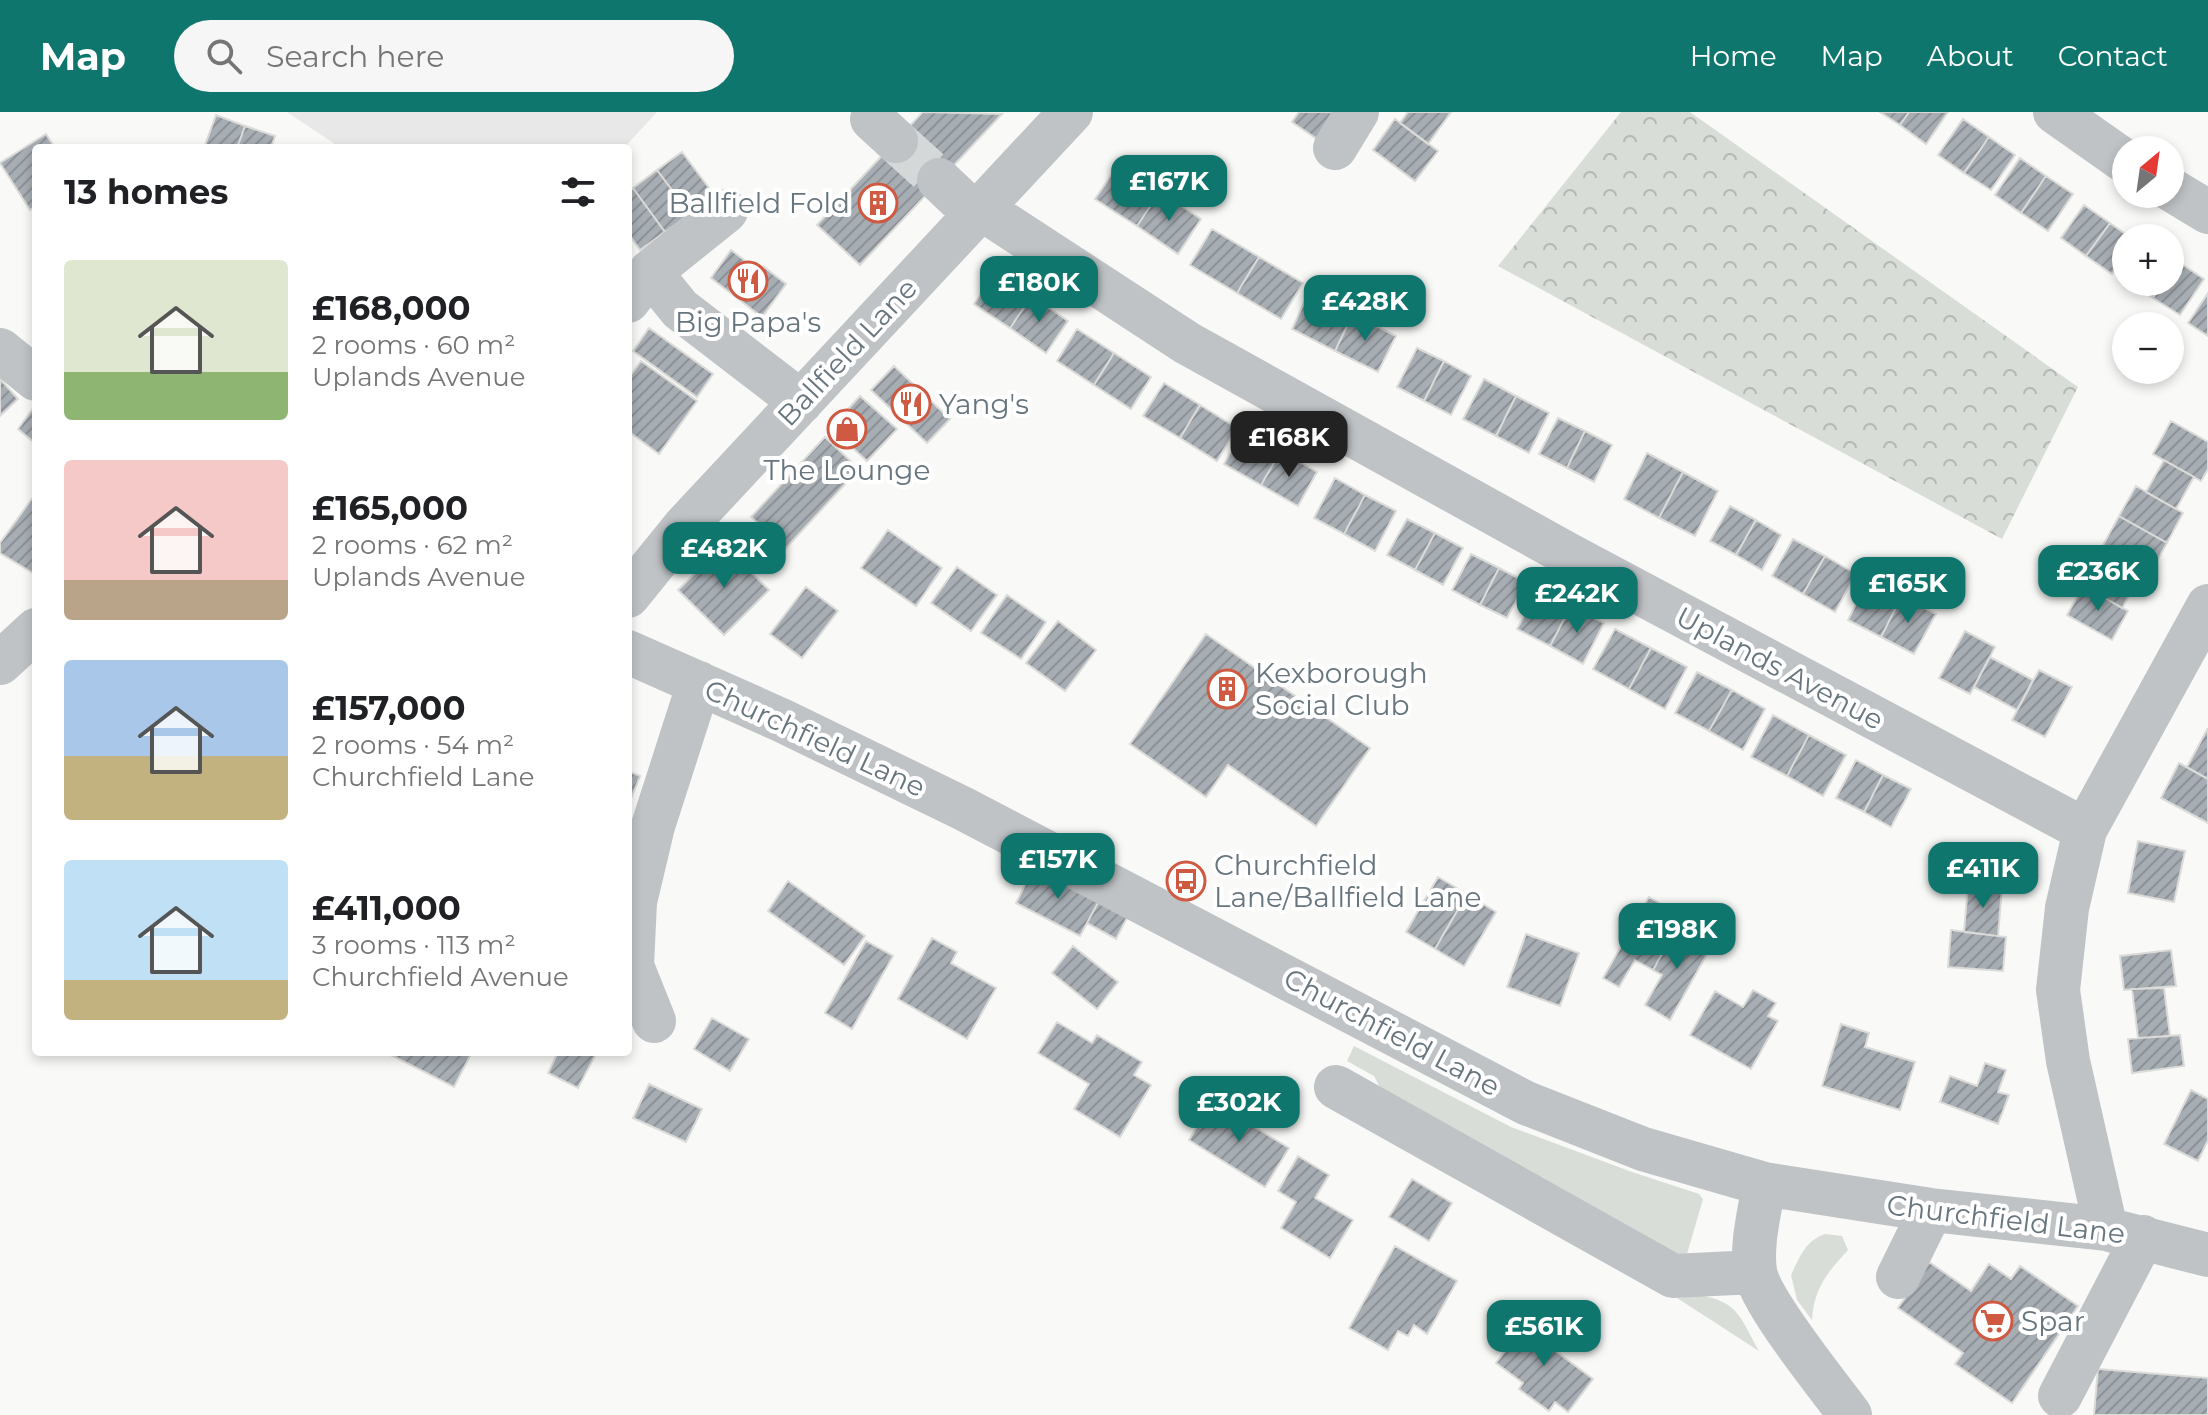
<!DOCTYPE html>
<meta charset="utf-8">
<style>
:root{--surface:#fff;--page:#f6f6f6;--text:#202124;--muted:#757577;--accent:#0f766e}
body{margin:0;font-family:Montserrat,sans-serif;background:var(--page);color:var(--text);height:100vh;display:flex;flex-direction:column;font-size:30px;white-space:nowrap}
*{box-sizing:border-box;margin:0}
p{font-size:26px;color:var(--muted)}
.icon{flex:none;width:44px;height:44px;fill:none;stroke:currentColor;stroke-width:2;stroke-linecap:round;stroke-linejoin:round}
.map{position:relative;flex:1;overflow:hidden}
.details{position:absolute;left:32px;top:32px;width:600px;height:912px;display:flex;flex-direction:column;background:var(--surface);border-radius:8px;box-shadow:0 4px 12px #0003}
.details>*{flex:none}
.needle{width:52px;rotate:29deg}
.buttons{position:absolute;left:2112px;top:24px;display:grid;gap:16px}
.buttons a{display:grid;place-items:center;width:72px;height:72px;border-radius:50%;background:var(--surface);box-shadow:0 4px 12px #0003;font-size:40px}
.price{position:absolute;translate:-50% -68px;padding:0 18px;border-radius:16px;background:var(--accent);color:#fff;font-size:26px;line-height:52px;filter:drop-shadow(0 2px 4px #0008)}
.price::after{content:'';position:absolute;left:50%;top:48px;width:24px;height:18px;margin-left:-12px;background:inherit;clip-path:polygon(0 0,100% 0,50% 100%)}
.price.active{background:#222;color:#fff}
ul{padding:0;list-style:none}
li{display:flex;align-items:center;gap:24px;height:200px;padding:0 32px}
li span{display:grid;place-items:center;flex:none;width:224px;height:160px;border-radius:8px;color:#555}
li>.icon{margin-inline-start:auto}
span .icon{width:96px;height:96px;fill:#fffc;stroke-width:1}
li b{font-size:34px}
h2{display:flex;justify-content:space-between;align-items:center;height:96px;padding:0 32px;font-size:34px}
header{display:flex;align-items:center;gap:48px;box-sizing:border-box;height:112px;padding:0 40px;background:var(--accent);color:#fff}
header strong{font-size:38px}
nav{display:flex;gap:44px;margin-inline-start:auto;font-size:28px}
.search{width:560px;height:72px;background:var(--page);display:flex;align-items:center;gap:20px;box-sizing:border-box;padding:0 28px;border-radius:44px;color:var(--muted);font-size:30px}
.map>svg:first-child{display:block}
.built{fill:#e7e8e7}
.green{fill:#d9ddd7}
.park{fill:url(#park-crowns)}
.building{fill:url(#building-hatch);stroke:#dbdbd9;stroke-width:2}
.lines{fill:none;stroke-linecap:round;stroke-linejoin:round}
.minor-tunnel{stroke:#d4d8d9;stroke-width:44;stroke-dasharray:44 22;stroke-linecap:butt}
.minor{stroke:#bfc3c6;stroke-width:44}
.labels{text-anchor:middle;stroke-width:8;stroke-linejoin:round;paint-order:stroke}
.poi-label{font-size:28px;fill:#67767e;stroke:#fff;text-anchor:start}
.street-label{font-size:28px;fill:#67767e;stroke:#fff}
</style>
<header>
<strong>Map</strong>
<div class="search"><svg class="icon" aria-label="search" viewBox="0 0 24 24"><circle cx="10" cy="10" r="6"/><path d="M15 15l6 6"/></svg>Search here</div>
<nav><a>Home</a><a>Map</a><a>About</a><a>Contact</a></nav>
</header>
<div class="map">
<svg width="2208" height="1303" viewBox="0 0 2208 1303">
<defs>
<pattern id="park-crowns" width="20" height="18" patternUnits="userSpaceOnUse" patternTransform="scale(2)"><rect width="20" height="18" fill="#d9ddd7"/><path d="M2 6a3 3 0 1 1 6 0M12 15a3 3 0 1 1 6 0" fill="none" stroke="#b4b8b4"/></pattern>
<pattern id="building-hatch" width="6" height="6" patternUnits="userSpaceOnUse" patternTransform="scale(2)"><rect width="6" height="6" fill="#a7aeb3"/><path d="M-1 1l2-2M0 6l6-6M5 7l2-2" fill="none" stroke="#8c9297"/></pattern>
</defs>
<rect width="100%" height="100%" fill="#f9f9f7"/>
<path class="built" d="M287,0H657L624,36H341Z"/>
<path class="green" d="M1354,934L1511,1015L1632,1060L1699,1082L1703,1087L1687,1142L1676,1143L1383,981L1374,964L1347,949Z
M1825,1122L1842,1124L1848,1138C1827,1161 1814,1176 1812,1208L1797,1188L1791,1163C1800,1145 1805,1129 1825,1122Z
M1698,1183C1739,1189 1740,1206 1759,1239L1677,1186Z"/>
<path class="park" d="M1621,0H1690L2078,275L2002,427L1498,154Z"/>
<path class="building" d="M923,0L1002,2L860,153L817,113Z
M1299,0H1345L1323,31L1292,10Z
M1408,0H1451L1428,32L1400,11Z
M1880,0H1909L1900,13Z
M1909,0H1948L1926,32L1900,13Z
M216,3L245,14L237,36H204Z
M1395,7L1438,39L1415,69L1373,38Z
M1963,7L1989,25L1964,61L1938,43Z
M245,14L275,24L271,36H237Z
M46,22L55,36H36V94L30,98L0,51Z
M1989,25L2015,43L1991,78L1964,61Z
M682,40L715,84L690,102L657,58Z
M2020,46L2046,64L2021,101L1995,83Z
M1118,53L1160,80L1137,114L1095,87Z
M657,58L690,102L665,120L633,76Z
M2046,64L2073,82L2048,119L2021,101Z
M633,76L665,120L640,138L628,121V79Z
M1160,80L1201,107L1178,142L1137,114Z
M2084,93L2110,111L2086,144L2061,126Z
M2110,111L2131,126H2126V142L2112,162L2086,144Z
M1212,117L1259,145L1237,181L1190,153Z
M731,138L760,160L764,155L786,172L762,205L711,166Z
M1259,145L1303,171L1281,207L1237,181Z
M2177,149L2204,167L2180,203L2153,186L2163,170H2170V160Z
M996,160L1032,184L1010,216L974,192Z
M2129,170H2163L2153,186Z
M1309,180L1353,202L1335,239L1292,217Z
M2208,181V224L2188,211Z
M1032,184L1068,209L1046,241L1010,216Z
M1353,202L1396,224L1378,260L1335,239Z
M649,216L713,262L697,285L633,239Z
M1077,217L1114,241L1094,273L1057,249Z
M1417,236L1444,249L1424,289L1397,275Z
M1114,241L1151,265L1131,297L1094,273Z
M641,249L697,289L659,342L628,319V267Z
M1444,249L1471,264L1451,303L1424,289Z
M894,254L950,307L927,331L871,278Z
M0,267L18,287L0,304Z
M1484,267L1516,284L1496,324L1463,307Z
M1164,271L1200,293L1180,326L1143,304Z
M860,284L897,317L867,349L831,316Z
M1516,284L1549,301L1529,341L1496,324Z
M36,292V332L18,317Z
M1200,293L1237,316L1217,349L1180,326Z
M1558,306L1585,319L1567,356L1539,342Z
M2171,309L2208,330V357L2201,369L2153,342Z
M1243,318L1281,339L1261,373L1224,352Z
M1585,319L1612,333L1594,370L1567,356Z
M825,325L859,357L786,436L751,405Z
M1281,339L1317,360L1298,394L1261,373Z
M1647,341L1683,360L1659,406L1624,387Z
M2164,348L2194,365L2176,397L2146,380Z
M1683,360L1718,379L1695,424L1659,406Z
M1335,366L1365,383L1344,422L1314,406Z
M2136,374L2183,401L2167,431L2119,404Z
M36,381V463L0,441V431Z
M1365,383L1396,399L1375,439L1344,422Z
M1730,394L1756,408L1736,443L1710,429Z
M2119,404L2167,431L2150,462L2102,435Z
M1407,407L1435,421L1415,458L1387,443Z
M1756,408L1781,423L1762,458L1736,443Z
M888,418L942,456L916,494L861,456Z
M1435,421L1463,436L1443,473L1415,458Z
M1793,427L1825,444L1803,482L1772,464Z
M724,433L769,478L724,523L678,478Z
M2114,441L2143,458L2122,496L2093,479Z
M1471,442L1499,456L1480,493L1452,478Z
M1825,444L1856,462L1835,500L1803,482Z
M957,455L997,483L971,519L931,491Z
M1499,456L1526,470L1507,506L1480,493Z
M1869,467L1902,484L1881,525L1848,508Z
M2083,474L2128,499L2112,528L2067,503Z
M806,475L838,499L802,546L770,522Z
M1539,477L1571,494L1550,534L1517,517Z
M1007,483L1046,510L1021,547L981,521Z
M1902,484L1936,502L1914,542L1881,525Z
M1571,494L1604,511L1583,552L1550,534Z
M1058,509L1096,538L1065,579L1026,551Z
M1615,517L1651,536L1629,577L1593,557Z
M1965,519L1995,535L1970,582L1939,566Z
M1206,522L1370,636L1316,714L1228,653L1206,685L1130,632Z
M1651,536L1687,555L1665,597L1629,577Z
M1990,545L2033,568L2017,598L1974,575Z
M2039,558L2072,575L2045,625L2012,608Z
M1697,560L1732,578L1709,619L1675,601Z
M1732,578L1765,597L1743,638L1709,619Z
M1773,603L1809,623L1787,664L1751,645Z
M2208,616V667L2187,655Z
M1809,623L1846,643L1823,684L1787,664Z
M1856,648L1883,663L1864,700L1836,686Z
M2179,651L2208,667V711L2161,686Z
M628,659L640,664L628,694Z
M1883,663L1911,677L1891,715L1864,700Z
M2138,729L2185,739L2174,790L2128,781Z
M1961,737L2013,741L2010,777L1958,772Z
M1035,753L1100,787L1080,824L1016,791Z
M1438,765L1467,782L1435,837L1406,820Z
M788,769L865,824L844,853L768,799Z
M1968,773L2002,776L1998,824L1964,820Z
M1467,782L1496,800L1464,854L1435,837Z
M1649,785L1683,805L1653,858L1635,848L1619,875L1603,866Z
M1100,787L1129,802L1116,827L1087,811Z
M1678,813L1712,833L1670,908L1645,893L1662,863L1653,858Z
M1951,818L2006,825L2003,859L1948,855Z
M1526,822L1579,841L1560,894L1507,875Z
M932,826L957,840L951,851L996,876L967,927L898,887Z
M866,829L893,844L852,917L825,901Z
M1073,834L1118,870L1097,897L1052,861Z
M2171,838L2176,874L2124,878L2120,844Z
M2164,876L2170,924L2138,926L2132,877Z
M1753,878L1776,891L1768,904L1778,909L1751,957L1690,923L1715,879L1743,895Z
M712,906L749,927L730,959L694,937Z
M1057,910L1092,931L1097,923L1142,950L1134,963L1151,973L1120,1025L1074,997L1089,972L1038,941Z
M1841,912L1869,921L1865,935L1915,950L1900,998L1822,974Z
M2180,923L2184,954L2132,961L2128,927Z
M385,940H472L454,975Z
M558,940H597L578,976L548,961Z
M1985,951L2006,958L1998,980L2009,983L1998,1012L1940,990L1950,964L1977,974Z
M649,972L702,997L686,1030L633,1006Z
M2191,978L2208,987V1028L2198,1049L2164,1032Z
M1212,989L1289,1036L1265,1075L1189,1028Z
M1298,1044L1329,1063L1315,1086L1353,1108L1330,1146L1281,1116L1296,1090L1278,1079Z
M1412,1067L1452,1091L1429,1129L1389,1105Z
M1395,1134L1457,1169L1427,1222L1414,1213L1408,1224L1398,1219L1388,1238L1349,1216Z
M1929,1150L1971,1179L1989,1152L2011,1167L2020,1154L2078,1194L2012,1291L1955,1252L1963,1241L1898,1196Z
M1530,1206L1564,1231L1557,1240L1593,1267L1568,1300L1555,1290L1549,1299L1519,1277L1523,1271L1496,1251Z
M2098,1257L2208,1266V1303H2094Z"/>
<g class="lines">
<path class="minor-tunnel" d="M896,29L939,68"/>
<path class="minor" d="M2055,0L2126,50
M872,7L896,29
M1335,36L1357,0
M939,68L976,103
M2170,77L2208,100
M982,97L1187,231L1569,443L2085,718
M650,160L680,197L801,290
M628,189L650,160L726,99
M0,238L36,267
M628,484L684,415L1071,0
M628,540L781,608L962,696L1526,991L1643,1037L1764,1072L1931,1098L2106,1117L2208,1143
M0,551L36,518
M654,909L632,854L635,790L653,714L699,571
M1336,975L1673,1164L1755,1160
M1764,1072C1760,1099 1751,1131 1755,1159C1760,1190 1828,1273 1850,1303
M2106,1117L2068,949L2058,878L2067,796L2085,718L2208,494
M1898,1165L1931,1098
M2060,1284L2143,1125"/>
</g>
<defs>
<g id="building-ring" transform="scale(2)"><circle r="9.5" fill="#fff" stroke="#cf5941" stroke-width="1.5"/><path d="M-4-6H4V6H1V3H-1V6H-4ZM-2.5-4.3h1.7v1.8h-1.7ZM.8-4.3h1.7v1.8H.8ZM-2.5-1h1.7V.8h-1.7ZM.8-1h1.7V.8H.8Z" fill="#cf5941"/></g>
<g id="restaurant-ring" transform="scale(2)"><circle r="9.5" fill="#fff" stroke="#cf5941" stroke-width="1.5"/><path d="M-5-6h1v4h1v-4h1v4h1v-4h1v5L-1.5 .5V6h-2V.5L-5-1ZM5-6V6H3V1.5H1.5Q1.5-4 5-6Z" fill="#cf5941"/></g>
<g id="shop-ring" transform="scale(2)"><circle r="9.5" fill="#fff" stroke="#cf5941" stroke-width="1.5"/><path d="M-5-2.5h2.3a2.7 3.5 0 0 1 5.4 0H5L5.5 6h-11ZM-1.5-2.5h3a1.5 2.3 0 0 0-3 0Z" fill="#cf5941"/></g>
<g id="bus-ring" transform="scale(2)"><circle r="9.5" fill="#fff" stroke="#cf5941" stroke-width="1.5"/><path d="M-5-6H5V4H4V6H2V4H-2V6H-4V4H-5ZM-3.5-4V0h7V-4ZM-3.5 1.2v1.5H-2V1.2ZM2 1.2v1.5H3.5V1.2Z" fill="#cf5941"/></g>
<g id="supermarket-ring" transform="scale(2)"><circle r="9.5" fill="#fff" stroke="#cf5941" stroke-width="1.5"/><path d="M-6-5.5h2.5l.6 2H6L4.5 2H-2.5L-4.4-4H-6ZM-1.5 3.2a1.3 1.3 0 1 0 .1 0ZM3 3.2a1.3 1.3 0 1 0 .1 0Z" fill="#cf5941"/></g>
</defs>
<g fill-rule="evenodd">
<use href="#building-ring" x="878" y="91"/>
<use href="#restaurant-ring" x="748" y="169"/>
<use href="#restaurant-ring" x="911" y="292"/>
<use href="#shop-ring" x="847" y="317"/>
<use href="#building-ring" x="1227" y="577"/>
<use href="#bus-ring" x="1186" y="769"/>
<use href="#supermarket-ring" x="1993" y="1209"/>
</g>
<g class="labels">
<g class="poi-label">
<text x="850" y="101" text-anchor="end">Ballfield Fold</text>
<text x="748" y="220" text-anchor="middle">Big Papa's</text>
<text x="939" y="302">Yang's</text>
<text x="847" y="368" text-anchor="middle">The Lounge</text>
<text x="1255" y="571">Kexborough<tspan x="1255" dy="32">Social Club</tspan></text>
<text x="1214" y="763">Churchfield<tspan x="1214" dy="32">Lane/Ballfield Lane</tspan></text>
<text x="2021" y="1219">Spar</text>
</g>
<g class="street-label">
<text transform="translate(847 240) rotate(-47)" y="10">Ballfield Lane</text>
<text transform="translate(1780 556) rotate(28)" y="10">Uplands Avenue</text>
<text transform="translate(815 626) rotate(25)" y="10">Churchfield Lane</text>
<text transform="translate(1392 920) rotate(28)" y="10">Churchfield Lane</text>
<text transform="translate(2006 1107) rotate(7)" y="10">Churchfield Lane</text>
</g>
</g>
</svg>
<div class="buttons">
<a><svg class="needle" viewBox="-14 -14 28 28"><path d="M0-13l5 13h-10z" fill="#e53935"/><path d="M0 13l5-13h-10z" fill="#757577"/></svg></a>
<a>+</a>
<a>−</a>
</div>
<b class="price" style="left:1169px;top:111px">£167K</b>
<b class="price" style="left:1039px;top:212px">£180K</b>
<b class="price" style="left:1365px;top:231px">£428K</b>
<b class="price active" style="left:1289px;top:367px">£168K</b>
<b class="price" style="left:724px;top:478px">£482K</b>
<b class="price" style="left:2098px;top:501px">£236K</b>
<b class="price" style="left:1908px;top:513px">£165K</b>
<b class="price" style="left:1577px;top:523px">£242K</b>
<b class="price" style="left:1058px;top:789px">£157K</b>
<b class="price" style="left:1983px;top:798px">£411K</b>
<b class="price" style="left:1677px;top:859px">£198K</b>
<b class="price" style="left:1239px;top:1032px">£302K</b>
<b class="price" style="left:1544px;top:1256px">£561K</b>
<section class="details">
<h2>13 homes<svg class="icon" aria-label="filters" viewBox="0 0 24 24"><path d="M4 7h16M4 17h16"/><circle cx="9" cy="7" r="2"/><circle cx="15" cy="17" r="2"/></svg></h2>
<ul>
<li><span style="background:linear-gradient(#dfe7d0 70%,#8fb573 0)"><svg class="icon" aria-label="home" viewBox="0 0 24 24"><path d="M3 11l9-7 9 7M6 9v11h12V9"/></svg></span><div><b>£168,000</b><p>2 rooms · 60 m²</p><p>Uplands Avenue</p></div></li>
<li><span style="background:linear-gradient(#f6c9c9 75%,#b9a48a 0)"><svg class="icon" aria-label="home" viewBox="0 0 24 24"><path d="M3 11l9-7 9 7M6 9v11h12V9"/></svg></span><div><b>£165,000</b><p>2 rooms · 62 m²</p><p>Uplands Avenue</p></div></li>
<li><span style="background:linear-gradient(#a9c7e8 60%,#c2b280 0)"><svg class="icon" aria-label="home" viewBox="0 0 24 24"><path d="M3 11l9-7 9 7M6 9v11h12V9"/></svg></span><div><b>£157,000</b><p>2 rooms · 54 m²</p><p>Churchfield Lane</p></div></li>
<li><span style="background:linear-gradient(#bfe0f5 75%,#c2b280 0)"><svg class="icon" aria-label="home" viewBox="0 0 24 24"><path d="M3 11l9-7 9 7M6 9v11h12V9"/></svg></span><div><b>£411,000</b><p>3 rooms · 113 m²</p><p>Churchfield Avenue</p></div></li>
</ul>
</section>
</div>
